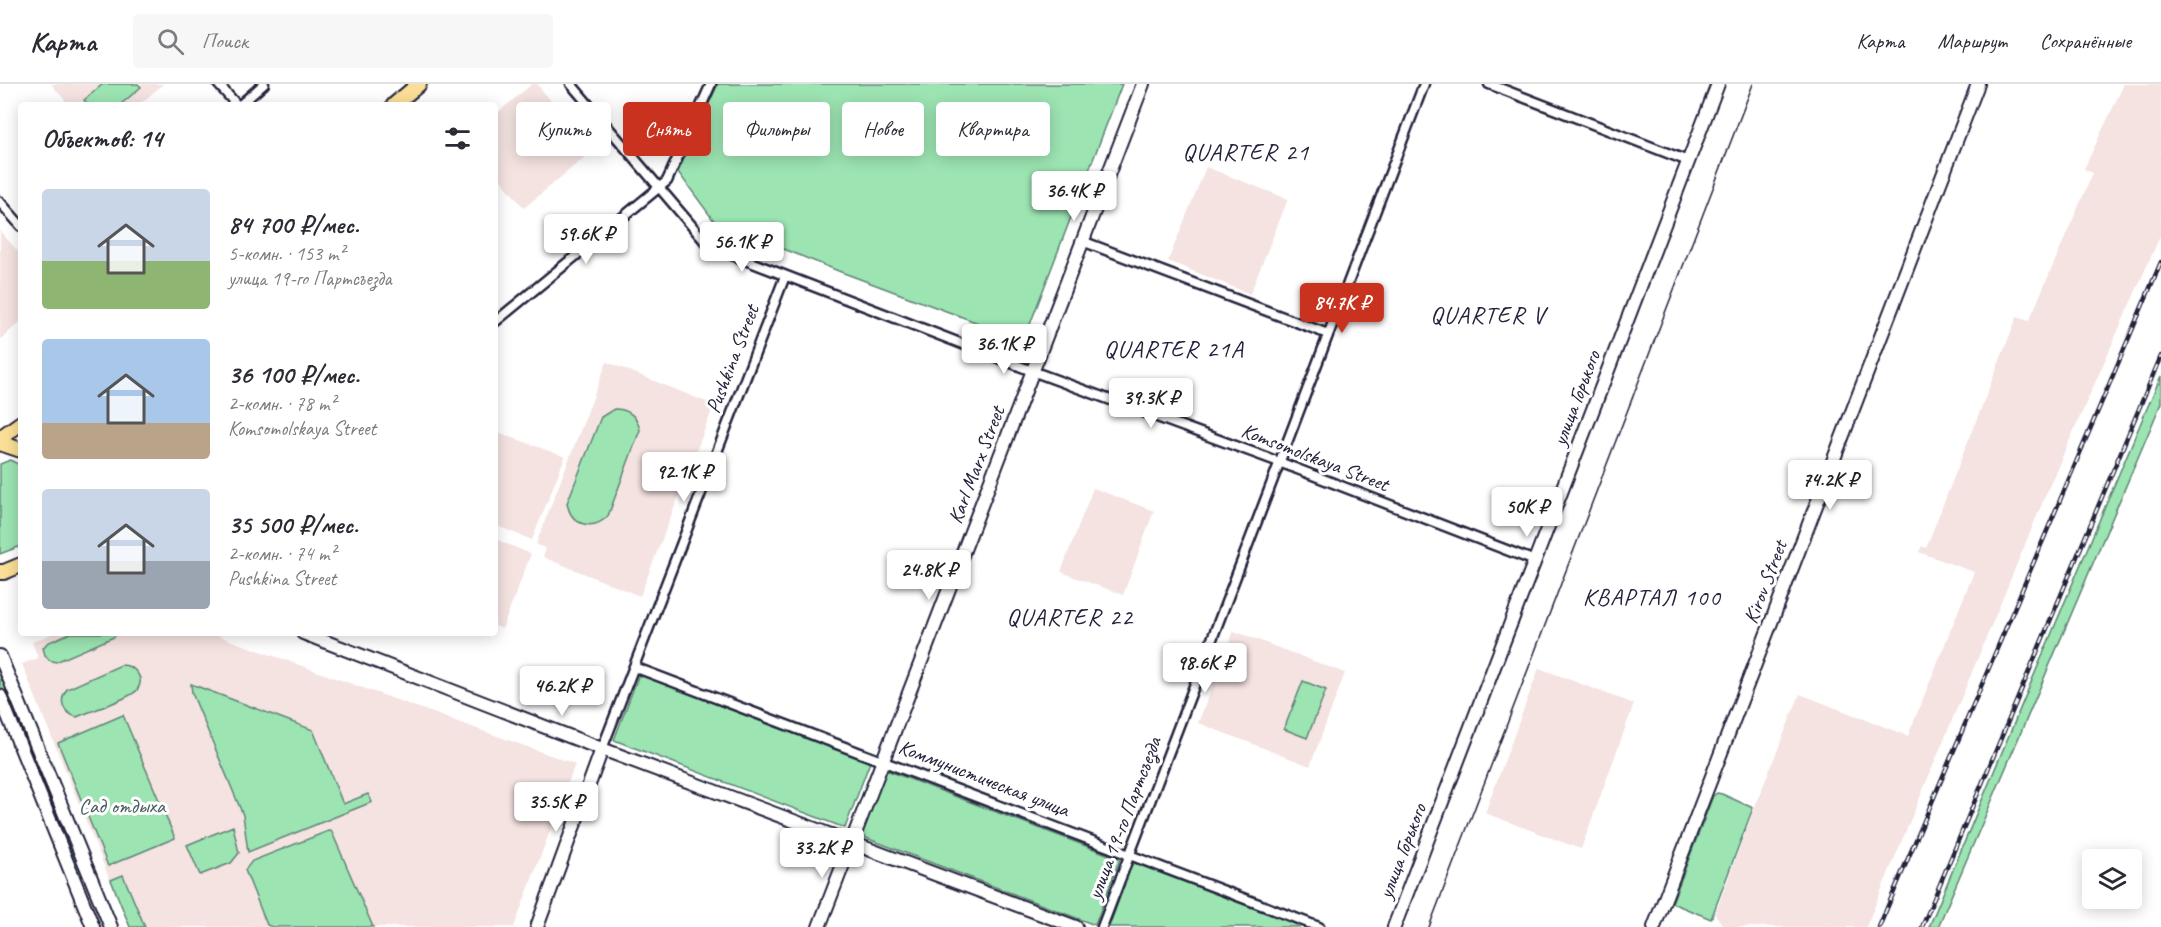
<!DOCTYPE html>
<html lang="ru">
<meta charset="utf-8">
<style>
:root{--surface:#fff;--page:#f7f7f7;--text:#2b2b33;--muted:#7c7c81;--line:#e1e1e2;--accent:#c8321e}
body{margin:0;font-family:Caveat,sans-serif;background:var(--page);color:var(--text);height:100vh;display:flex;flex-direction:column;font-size:22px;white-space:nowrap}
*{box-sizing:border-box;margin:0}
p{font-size:20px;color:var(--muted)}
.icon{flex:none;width:33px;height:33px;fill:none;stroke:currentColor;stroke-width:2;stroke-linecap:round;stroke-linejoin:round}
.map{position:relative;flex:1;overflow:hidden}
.details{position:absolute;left:18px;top:18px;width:480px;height:534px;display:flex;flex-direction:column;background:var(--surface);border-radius:6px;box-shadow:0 3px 15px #0003}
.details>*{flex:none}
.banner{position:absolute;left:516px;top:18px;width:570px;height:54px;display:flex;gap:12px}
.tools{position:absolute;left:2082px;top:765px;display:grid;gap:12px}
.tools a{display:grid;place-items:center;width:60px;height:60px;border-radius:6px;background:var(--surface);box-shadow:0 3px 15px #0003;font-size:30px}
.price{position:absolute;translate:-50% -51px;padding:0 14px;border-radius:6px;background:#fff;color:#222;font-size:20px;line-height:39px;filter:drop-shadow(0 2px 3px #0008)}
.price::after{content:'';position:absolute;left:50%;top:36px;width:18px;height:14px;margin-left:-9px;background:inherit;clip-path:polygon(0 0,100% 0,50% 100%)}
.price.active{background:var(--accent);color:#fff}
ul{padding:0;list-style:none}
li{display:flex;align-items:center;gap:18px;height:150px;padding:0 24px}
li span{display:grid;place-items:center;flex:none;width:168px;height:120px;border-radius:6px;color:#555}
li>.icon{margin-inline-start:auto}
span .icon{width:72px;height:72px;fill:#fffc;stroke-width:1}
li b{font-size:26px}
h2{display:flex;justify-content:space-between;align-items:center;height:72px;padding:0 24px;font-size:26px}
.tag{padding:0 21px;border-radius:6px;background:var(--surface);box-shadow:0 3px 15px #0003;font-size:21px;line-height:54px}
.tag.active{background:var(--accent);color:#fff}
header{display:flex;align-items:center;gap:36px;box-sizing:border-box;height:84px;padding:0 30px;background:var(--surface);border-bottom:2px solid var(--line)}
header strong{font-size:28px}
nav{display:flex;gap:33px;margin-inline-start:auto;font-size:21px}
.search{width:420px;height:54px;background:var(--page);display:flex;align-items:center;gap:15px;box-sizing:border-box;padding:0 21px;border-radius:6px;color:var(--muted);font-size:22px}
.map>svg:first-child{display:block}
.built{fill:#f4e3e0}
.green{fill:#9ce4b2;stroke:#5f8376;stroke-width:1.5}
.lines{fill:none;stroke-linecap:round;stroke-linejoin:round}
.street-casing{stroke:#22223b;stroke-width:13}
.secondary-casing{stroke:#22223b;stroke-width:16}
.primary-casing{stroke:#22223b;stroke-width:18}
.street{stroke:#fff;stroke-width:8}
.secondary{stroke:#fff;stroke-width:12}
.primary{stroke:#fbdf96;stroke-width:14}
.tram{stroke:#22223b;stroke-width:1.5}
.rail-casing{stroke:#22223b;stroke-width:4.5}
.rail{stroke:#fff;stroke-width:2;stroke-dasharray:7;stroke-linecap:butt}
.labels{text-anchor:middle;stroke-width:6;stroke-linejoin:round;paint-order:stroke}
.street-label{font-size:21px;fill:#22223b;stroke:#fff}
.park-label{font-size:21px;fill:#475c5f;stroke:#fff}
.quarter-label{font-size:24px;letter-spacing:1.5px;fill:#22223b;stroke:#fff}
</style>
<header>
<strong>Карта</strong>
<div class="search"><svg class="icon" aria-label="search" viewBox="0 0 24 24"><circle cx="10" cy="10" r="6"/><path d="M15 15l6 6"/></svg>Поиск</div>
<nav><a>Карта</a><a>Маршрут</a><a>Сохранённые</a></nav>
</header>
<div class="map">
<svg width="2161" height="843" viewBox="0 0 2161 843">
<rect width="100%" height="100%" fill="#fff"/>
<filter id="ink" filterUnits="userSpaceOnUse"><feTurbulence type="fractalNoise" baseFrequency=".0167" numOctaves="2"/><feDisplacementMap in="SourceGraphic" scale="12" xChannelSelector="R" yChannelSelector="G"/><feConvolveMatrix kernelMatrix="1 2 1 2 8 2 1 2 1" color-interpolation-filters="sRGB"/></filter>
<g filter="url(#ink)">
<path class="built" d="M51,0H163L139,21H69Z
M532,0H537L592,67L524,124L495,89V31Z
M2124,0H2161V150L2051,398L1866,843H1724L1715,830L1756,720L1800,610L1908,652L1974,488L1919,468L1922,462L1926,464L2017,233L2029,237L2093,89L2084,85Z
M1206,83L1288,115L1250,210L1168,177Z
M0,147L21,171V237L0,256Z
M607,278L714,321L640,512L543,473L546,465L536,460Z
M495,347L565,373L532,456L495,441Z
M1093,404L1154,427L1123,511L1061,488Z
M495,455L531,470L502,545L495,542Z
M1234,547L1345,589L1310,682L1198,639Z
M54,549H210L575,680L514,843H129L22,580L38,574L32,558Z
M1539,584L1634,620L1581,765L1485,729Z"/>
<path class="green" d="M103,0H138L141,3L120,21H88L84,16Z
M718,0H1122L1024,256L841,188L714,137L678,88Z
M2161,292V319L2151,343L1938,843H1929C2006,659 2082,474 2161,292Z
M614,325C628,325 637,332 640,346L608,432C592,448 571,441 567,419L601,333Z
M10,376L20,381L21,384V462L0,470V380Z
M70,549H117L114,553L56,578L49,576L45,571L43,564L47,559Z
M121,581C134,581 146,594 137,606C132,614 88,628 77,633C63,629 58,617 67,605Z
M0,584L85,790L79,793L0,602Z
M639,590L870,678L845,744L614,656Z
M1303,597L1326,606L1307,654L1284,645Z
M191,600L313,646L343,720L368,710L372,718L248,768L243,731L192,609Z
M123,631L175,754L108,782L58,659Z
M886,686L1120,775L1095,841L861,752Z
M1717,709L1722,710L1753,724L1711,835L1672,819L1713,712Z
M233,742L239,769L231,779L200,791L187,761Z
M331,746L373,843H272L267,841L245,786L252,777Z
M1133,777H1134L1307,843H1109Z
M123,791L145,843H130L111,796Z"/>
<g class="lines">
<g class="street-casing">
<path id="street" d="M218,0L237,21
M571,0L709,162L1032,287L1279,378L1535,477
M1489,0L1688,77
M240,21L264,0
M0,118L21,142
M1082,157L1328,250
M495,238L667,97L711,0
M634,583L1319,843
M602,665L785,192
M1102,843L1424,0"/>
</g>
<g class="secondary-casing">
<path id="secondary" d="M303,549L602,665L1076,843
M0,572L111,843
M0,612L93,843
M537,843L602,665
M819,843L1143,0
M1394,843L1718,0
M1654,843L1978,0"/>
</g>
<g class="primary-casing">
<path id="primary" d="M394,21L419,0
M0,354L21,339
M0,359L21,366
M0,488H4L21,481"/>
</g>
<use href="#street" class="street"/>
<use href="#secondary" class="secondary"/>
<use href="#primary" class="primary"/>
<path class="tram" d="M1429,843L1753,0"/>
<g class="rail-casing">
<path id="rail" d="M1879,843L2161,178
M1922,843L2161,272"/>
</g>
<use href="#rail" class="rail"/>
</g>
</g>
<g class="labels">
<g class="street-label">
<text transform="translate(732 275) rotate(-69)" y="7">Pushkina Street</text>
<text transform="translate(1576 314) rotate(-69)" y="7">улица Горького</text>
<text transform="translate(1315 373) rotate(21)" y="7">Komsomolskaya Street</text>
<text transform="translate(976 381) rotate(-69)" y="7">Karl Marx Street</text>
<text transform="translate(1765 498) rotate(-69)" y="7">Kirov Street</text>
<text transform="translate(984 694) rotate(21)" y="7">Коммунистическая улица</text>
<text transform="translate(1124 734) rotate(-69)" y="7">улица 19-го Партсъезда</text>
<text transform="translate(1402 767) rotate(-69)" y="7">улица Горького</text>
</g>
<g class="park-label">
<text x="122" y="729">Сад отдыха</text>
</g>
<g class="quarter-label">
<text x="1246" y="76">QUARTER 21</text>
<text x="1488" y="239">QUARTER V</text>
<text x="1174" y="273">QUARTER 21A</text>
<text x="1652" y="521">КВАРТАЛ 100</text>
<text x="1070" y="541">QUARTER 22</text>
</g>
</g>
</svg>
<div class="tools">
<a><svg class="icon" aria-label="layers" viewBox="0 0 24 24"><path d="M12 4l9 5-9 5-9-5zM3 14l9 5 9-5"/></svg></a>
</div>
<b class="price" style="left:1074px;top:138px">36.4K ₽</b>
<b class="price" style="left:586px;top:181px">59.6K ₽</b>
<b class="price" style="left:742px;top:189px">56.1K ₽</b>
<b class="price active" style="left:1342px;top:250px">84.7K ₽</b>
<b class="price" style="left:1004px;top:291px">36.1K ₽</b>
<b class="price" style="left:1151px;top:345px">39.3K ₽</b>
<b class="price" style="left:684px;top:419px">92.1K ₽</b>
<b class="price" style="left:1830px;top:427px">74.2K ₽</b>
<b class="price" style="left:1527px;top:454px">50K ₽</b>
<b class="price" style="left:929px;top:517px">24.8K ₽</b>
<b class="price" style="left:1205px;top:610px">98.6K ₽</b>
<b class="price" style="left:562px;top:633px">46.2K ₽</b>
<b class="price" style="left:556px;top:749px">35.5K ₽</b>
<b class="price" style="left:822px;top:795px">33.2K ₽</b>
<div class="banner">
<a class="tag">Купить</a>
<a class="tag active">Снять</a>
<a class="tag">Фильтры</a>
<a class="tag">Новое</a>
<a class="tag">Квартира</a>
</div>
<section class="details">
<h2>Объектов: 14<svg class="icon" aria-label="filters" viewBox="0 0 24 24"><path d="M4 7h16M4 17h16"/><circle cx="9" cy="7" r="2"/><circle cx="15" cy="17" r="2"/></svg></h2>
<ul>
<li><span style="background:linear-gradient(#c9d6e8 60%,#8fb573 0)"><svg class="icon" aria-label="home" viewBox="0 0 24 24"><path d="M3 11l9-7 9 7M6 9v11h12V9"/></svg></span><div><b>84 700 ₽/мес.</b><p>5-комн. · 153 m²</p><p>улица 19-го Партсъезда</p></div></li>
<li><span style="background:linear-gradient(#a9c7e8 70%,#b9a48a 0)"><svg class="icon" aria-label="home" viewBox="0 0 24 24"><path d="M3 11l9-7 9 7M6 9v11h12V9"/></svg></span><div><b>36 100 ₽/мес.</b><p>2-комн. · 78 m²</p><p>Komsomolskaya Street</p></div></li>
<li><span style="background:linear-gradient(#c9d6e8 60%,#9aa5b1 0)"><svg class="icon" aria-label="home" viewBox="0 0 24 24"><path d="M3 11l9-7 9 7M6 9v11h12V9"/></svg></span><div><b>35 500 ₽/мес.</b><p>2-комн. · 74 m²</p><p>Pushkina Street</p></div></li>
</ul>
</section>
</div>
